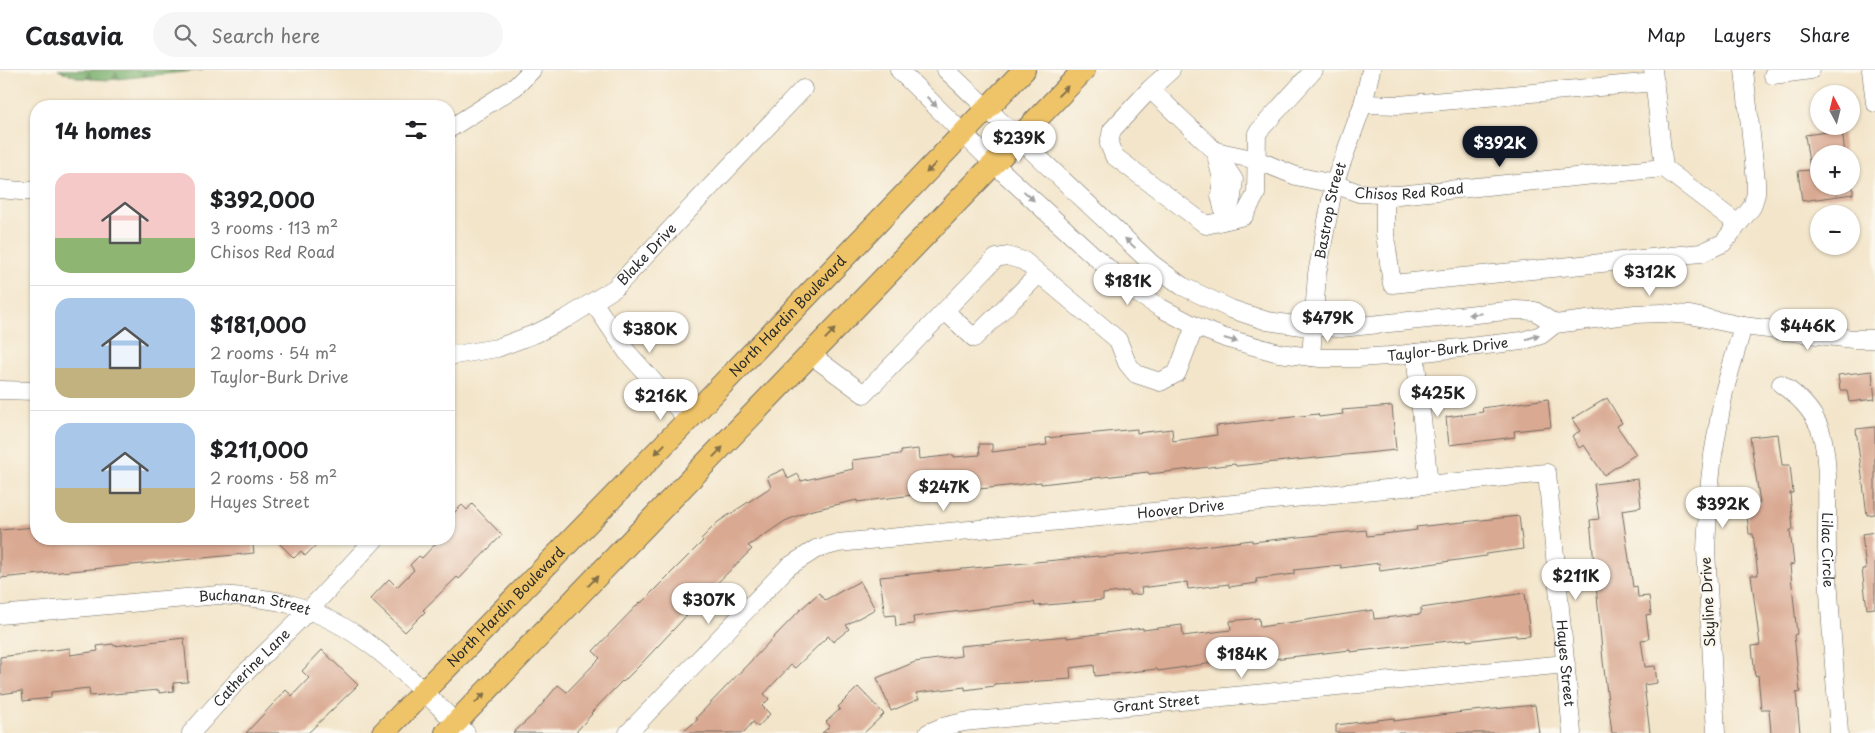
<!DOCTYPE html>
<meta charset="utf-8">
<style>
:root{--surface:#fff;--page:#f6f6f6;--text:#202124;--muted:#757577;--line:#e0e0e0;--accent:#111827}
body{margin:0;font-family:"Playpen Sans",sans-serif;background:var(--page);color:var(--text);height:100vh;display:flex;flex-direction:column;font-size:19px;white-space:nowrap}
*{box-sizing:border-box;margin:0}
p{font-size:16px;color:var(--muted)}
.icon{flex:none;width:28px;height:28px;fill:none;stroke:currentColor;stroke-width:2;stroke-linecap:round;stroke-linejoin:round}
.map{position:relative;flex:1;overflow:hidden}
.sheet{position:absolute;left:30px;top:30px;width:425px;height:445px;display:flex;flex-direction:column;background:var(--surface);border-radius:20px;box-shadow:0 1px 4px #0004}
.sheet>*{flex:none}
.needle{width:32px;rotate:353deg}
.buttons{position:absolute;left:1810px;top:15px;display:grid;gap:10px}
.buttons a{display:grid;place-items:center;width:50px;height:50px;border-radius:50%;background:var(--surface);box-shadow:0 1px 4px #0004;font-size:25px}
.price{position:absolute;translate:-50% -42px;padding:0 11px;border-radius:18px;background:#fff;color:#222;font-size:16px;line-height:32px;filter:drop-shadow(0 1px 2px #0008)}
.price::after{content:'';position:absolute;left:50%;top:30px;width:15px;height:11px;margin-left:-8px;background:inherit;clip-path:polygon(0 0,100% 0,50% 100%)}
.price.active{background:var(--accent);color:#fff}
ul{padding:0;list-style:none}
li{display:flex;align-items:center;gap:15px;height:125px;padding:0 25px}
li+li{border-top:1px solid var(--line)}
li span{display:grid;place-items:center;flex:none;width:140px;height:100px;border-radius:15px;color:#555}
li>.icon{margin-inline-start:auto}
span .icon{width:60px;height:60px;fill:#fffc;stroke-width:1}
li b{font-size:21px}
h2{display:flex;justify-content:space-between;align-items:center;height:60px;padding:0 25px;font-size:21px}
header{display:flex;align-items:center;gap:30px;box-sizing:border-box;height:70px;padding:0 25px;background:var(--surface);border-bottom:1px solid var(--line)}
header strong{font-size:24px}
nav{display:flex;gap:28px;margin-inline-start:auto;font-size:18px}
.search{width:350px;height:45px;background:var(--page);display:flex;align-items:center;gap:12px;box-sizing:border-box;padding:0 18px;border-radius:28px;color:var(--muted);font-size:19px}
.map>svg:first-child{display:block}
.forest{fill:url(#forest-firs);stroke:#526e4c}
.building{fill:#d9a992}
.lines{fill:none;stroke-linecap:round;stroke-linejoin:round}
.minor-casing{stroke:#716c63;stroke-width:19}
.major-casing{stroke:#716c63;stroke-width:24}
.minor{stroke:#fff;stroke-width:18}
.major{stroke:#efc469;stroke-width:22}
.oneway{fill:#837047}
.oneway2{fill:#a0a0a0}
.labels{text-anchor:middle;stroke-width:4.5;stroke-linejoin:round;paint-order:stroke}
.street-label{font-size:14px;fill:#2b2b2b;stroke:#fbf7ec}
</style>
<header>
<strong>Casavia</strong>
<div class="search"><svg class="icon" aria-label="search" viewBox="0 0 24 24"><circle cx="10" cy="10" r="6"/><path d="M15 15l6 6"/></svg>Search here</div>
<nav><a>Map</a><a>Layers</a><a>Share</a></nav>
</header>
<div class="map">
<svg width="1875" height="663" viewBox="0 0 1875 663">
<defs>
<pattern id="forest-firs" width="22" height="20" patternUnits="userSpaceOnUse" patternTransform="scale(1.25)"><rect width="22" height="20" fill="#7ab16e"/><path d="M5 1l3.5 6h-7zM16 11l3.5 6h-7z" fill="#64905b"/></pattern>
</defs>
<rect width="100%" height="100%" fill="#fbf7ec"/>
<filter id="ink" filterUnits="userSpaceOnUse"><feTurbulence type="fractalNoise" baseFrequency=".02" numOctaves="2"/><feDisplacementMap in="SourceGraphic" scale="10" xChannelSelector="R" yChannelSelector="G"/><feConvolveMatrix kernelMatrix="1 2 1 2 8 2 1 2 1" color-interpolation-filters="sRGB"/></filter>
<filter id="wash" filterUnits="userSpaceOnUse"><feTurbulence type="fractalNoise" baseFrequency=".0096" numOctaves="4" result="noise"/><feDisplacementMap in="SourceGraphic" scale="20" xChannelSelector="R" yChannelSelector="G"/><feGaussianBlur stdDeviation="1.12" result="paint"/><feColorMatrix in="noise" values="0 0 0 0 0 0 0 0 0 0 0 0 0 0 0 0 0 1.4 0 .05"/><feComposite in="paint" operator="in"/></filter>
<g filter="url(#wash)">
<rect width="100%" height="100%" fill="#f3e5ca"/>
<path class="forest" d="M58,0H203L108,10L80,8Z"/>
<g id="blocks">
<path class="building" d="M1842,60L1845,84H1819V116H1853V124L1802,131L1798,101L1810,100L1805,65Z
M1872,301L1875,329L1849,332L1847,320H1840L1838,305Z
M1607,328L1622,353L1617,356L1636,384L1604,405L1584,375L1579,378L1572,366L1580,361L1572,349Z
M1548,329L1551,357L1514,361L1515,367L1449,375L1446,347L1483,342L1482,338Z
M1392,336L1396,380L1236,396L1235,394L1149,404L1148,402L1041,414V412L990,418L929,423L857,432V430L809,441L785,451L748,476L752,479L705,525L696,517L679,533L689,543L640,595L623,612L622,611L591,643L592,644L575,663H513L534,644L558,615L567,622L600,588L593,581L640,532L641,533L703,471L701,469L718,452L771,417L767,407L784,399L788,409L798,404L801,411L853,399L852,390L901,384V381L918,379L919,389L954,385V387L980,385L979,374H992V382L1047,375L1046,368L1137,359V363L1172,359L1173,371L1217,365L1216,356L1318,344L1319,347L1343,344L1342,340Z
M1875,357V444L1867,445L1856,359Z
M1778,364L1782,395H1790L1793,423H1790L1793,460H1790L1794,494L1790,495L1797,564L1794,565L1800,622L1796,623L1800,663H1771L1769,639H1761L1758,605L1755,606L1752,576L1760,575L1751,505H1758L1753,464H1749L1746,435L1760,433L1750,367Z
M1638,409L1641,437L1622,440L1633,517L1637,516L1638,527L1649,526L1651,544L1646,545L1649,569L1641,570L1645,597L1655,596L1657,613L1644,615L1650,663H1612L1603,591L1590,450L1599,449L1594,414Z
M472,434L502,465L459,509L457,507L423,540L425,542L405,562L370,529L389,509L397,517L414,500L410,495L419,486L422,488L440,469H449V448L462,435L467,440Z
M1519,446L1523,479L1486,484V486L1380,501L1379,493L1341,498V495L1294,500V504L1256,509L1257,513L1229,517V514L1188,519L1187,512L1141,518L1142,524L1130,525L1129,521L1103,524V530L1035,536L1034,532L913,547L914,554L896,556L895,545L885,546L880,507L1098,486V487L1137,484L1252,470V472L1366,460L1367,466L1417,460L1416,457Z
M36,457V469H252L254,483L0,508V460Z
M1875,462V538L1867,539L1862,499H1866L1862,464Z
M275,469H322L305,486L301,481L294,488Z
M860,511L875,539L846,555L849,559L833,572L828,566L795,598L791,595L764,624L769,629L762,636L770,644L758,657L753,652L743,663H682L698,649L696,648L802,538L819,523L825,530Z
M1525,523L1530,566L1516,567V565L1467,571V569L1350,582V580L1273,589V587L1234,590L1158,601L1157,599L1095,606L1094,595L1070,598L1071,609L994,614V616L965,620V617L916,623L919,629L891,641L877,608L915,592L961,586L960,576L1067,566V568L1143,558V560L1182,555L1183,566L1231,560L1230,551L1259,548L1260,557L1373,540L1374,549L1421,544V538Z
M184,568L188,612L173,613L174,621L159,623V620L90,626L89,618L51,622V628L23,631L22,621L0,624V587L70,578V585L98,581L97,576L113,574L114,576Z
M322,580L358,615L308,663H246L286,620L292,626L309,608L302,601Z
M858,617L884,644L864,663H822L830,656L826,652L840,639L838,637Z
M1535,635L1539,663H1336V655L1394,648V651L1463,642Z"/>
</g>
</g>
<g filter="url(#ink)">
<use href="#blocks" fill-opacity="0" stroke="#716c63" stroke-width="1"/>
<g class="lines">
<g class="minor-casing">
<g id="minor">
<path id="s1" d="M899,0L993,93L1093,185L1135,222L1161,238L1195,256L1225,268L1279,283L1320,288H1357L1389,286L1522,271L1541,265L1555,254L1635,244L1662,243L1690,245L1743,256L1809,264L1853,269H1875"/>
<path d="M946,0L1152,194L1182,216L1231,239L1267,251L1302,256L1341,258L1515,240L1535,241L1555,254"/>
<path id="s2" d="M1171,0L1150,19L1215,81L1257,90L1296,106L1334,114L1359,123L1398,125L1664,98"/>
<path d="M1653,0L1664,98"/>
<path d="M1871,0L1875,33"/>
<path d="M1773,5L1811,0"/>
<path d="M1150,19L1112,60L1109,74L1114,86L1206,155L1244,146L1256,124L1257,63L1314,0"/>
<path d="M1363,34L1399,35L1655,12"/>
<path d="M449,59L515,17L532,0"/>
<path d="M1215,81L1234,110L1232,127L1226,150"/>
<path d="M1217,89L1222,109L1220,125L1225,147"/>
<path d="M1664,98L1738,154"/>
<path d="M0,119L20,121H36"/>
<path d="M1385,124V164L1392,214L1701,183L1723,173L1752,137L1756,124V111L1744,0"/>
<path d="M593,232L627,282L688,350"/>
<path d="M945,241L974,268L1039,204"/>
<path d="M1415,283L1429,415"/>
<path d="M811,285L864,324L996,188L1007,186L1024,191L1118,270L1127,293L1136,304L1160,312L1177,303L1195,256"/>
<path id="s3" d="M449,286L497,278L537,263L567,248L615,218L803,19"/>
<path id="s4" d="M1311,287L1317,204L1334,114L1363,34L1371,0"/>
<path id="s5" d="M1781,314C1798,326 1812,339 1820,359C1831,390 1826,446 1827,480C1829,541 1835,602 1839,663"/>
<path d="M0,320L36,321"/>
<path id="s6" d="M0,545L218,525C243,527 269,528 293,535C366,556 414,613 466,663"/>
<path id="s7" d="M191,663L239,609L309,540L375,469"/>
<path id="s8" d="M628,663L788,497L816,479L838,473L1547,403L1572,663"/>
<path id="s9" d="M928,663L942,657L964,652L1566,594"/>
<path d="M1716,663L1706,480L1709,420L1713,385L1724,322L1743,256"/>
</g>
</g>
<g class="major-casing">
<g id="major">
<path id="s10" d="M383,663L688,350L1024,0"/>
<path d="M446,663L1084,0"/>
</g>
</g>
<use href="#minor" class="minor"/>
<use href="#major" class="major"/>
</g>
<defs><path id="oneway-solid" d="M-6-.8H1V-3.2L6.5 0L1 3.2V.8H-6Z" transform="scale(1.25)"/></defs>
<g class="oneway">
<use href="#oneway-solid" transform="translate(1063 21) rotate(-45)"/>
<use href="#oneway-solid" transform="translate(931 98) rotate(134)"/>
<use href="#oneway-solid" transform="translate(830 264) rotate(-46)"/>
<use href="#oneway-solid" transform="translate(660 379) rotate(134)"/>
<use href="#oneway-solid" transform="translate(718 382) rotate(-46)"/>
<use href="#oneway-solid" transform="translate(593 511) rotate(-46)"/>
<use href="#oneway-solid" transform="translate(480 628) rotate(-46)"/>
</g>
<g class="oneway2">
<use href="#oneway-solid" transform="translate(932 32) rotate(44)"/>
<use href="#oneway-solid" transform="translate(1029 126) rotate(43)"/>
<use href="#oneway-solid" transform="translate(1130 173) rotate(-137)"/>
<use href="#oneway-solid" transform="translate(1475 244) rotate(174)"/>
<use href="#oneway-solid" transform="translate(1533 267) rotate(-18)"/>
<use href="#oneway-solid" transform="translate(1231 270) rotate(16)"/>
</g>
</g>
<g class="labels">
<g class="street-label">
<text dy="5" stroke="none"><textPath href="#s2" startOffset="319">Chisos Red Road</textPath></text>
<text dy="5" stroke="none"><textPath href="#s4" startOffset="148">Bastrop Street</textPath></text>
<text dy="5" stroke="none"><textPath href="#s3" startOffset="228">Blake Drive</textPath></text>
<text dy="5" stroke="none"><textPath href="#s10" startOffset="581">North Hardin Boulevard</textPath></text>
<text dy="5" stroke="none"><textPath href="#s1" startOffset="651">Taylor-Burk Drive</textPath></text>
<text dy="5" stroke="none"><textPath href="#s8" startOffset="631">Hoover Drive</textPath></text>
<text dy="5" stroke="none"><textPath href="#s5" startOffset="182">Lilac Circle</textPath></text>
<text transform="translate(1708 532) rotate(-93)" y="5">Skyline Drive</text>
<text dy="5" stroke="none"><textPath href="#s6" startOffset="256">Buchanan Street</textPath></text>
<text dy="5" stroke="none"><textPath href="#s10" startOffset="176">North Hardin Boulevard</textPath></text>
<text dy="5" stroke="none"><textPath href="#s8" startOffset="1190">Hayes Street</textPath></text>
<text dy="5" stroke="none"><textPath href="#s7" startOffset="89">Catherine Lane</textPath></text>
<text dy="5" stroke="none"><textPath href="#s9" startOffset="231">Grant Street</textPath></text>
</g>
</g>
</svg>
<div class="buttons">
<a><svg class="needle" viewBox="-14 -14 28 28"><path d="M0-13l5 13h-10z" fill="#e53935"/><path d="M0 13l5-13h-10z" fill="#757577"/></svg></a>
<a>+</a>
<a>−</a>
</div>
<b class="price" style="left:1019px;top:93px">$239K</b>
<b class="price active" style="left:1500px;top:98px">$392K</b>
<b class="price" style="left:1650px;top:227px">$312K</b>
<b class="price" style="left:1128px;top:236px">$181K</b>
<b class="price" style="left:1328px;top:273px">$479K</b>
<b class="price" style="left:1808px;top:281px">$446K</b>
<b class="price" style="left:650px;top:284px">$380K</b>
<b class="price" style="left:1438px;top:348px">$425K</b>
<b class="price" style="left:661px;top:351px">$216K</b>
<b class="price" style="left:944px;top:442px">$247K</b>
<b class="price" style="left:1723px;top:459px">$392K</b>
<b class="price" style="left:1576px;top:531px">$211K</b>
<b class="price" style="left:709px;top:555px">$307K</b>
<b class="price" style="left:1242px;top:609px">$184K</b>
<section class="sheet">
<h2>14 homes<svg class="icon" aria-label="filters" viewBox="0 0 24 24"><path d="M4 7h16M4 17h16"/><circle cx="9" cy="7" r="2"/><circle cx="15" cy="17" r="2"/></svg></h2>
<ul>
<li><span style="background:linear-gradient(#f6c9c9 65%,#8fb573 0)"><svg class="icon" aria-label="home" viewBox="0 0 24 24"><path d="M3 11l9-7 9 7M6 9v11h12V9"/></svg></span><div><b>$392,000</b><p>3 rooms · 113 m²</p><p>Chisos Red Road</p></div></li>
<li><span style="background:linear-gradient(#a9c7e8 70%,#c2b280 0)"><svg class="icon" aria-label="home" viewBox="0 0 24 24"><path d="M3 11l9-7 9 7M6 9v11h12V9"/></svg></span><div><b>$181,000</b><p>2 rooms · 54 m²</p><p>Taylor-Burk Drive</p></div></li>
<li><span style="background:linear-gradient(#a9c7e8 65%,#c2b280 0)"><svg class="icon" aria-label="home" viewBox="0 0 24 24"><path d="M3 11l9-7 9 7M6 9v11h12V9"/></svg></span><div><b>$211,000</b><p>2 rooms · 58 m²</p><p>Hayes Street</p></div></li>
</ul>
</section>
</div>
